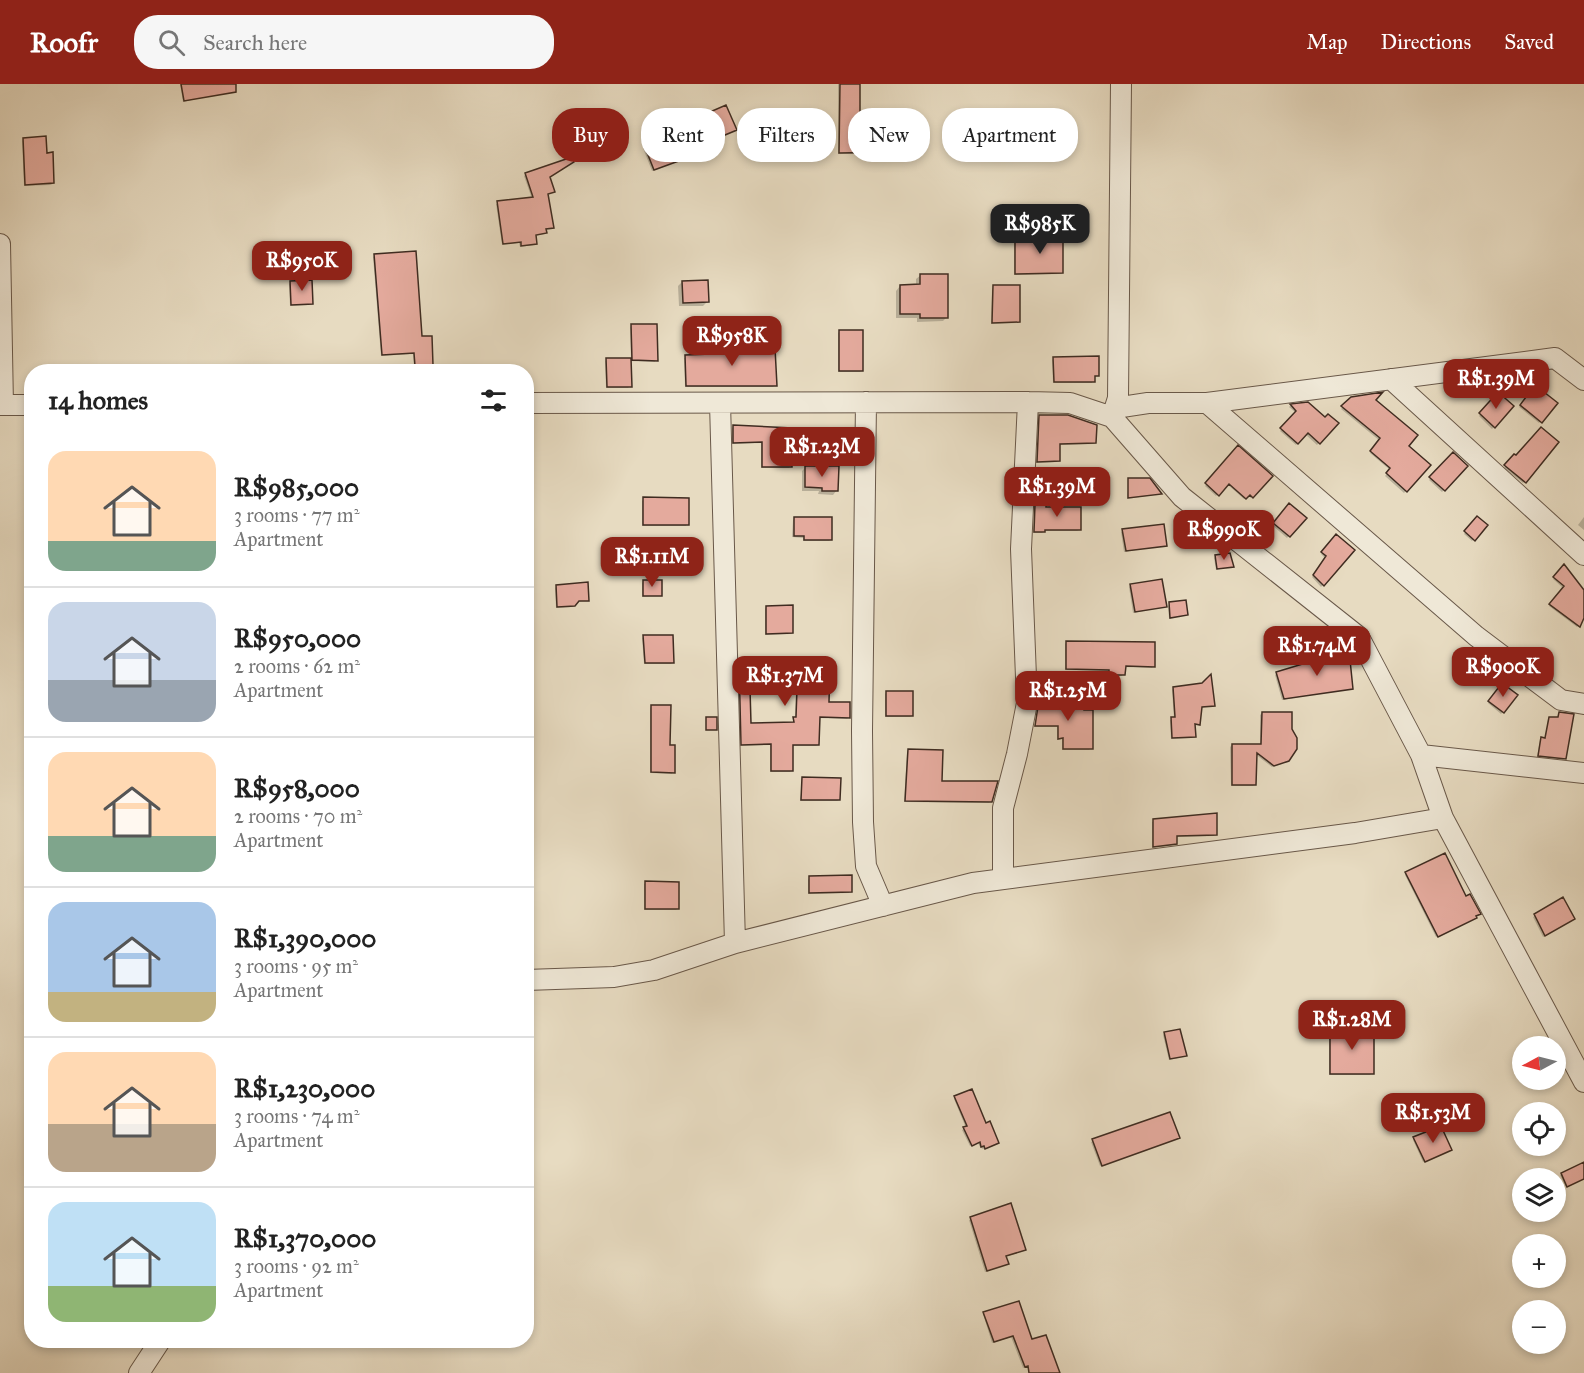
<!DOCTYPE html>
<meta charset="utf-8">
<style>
:root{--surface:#fff;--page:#f6f6f6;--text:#222;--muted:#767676;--line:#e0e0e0;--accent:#8f2418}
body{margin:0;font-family:"IM FELL Great Primer",serif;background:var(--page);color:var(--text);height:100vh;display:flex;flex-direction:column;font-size:22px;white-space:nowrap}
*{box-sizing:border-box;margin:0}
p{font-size:20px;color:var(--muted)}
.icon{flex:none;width:33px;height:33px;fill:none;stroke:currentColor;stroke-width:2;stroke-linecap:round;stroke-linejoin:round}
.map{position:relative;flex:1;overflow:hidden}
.panel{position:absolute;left:24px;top:280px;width:510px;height:984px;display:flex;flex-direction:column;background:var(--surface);border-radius:24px;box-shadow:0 3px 9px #0003}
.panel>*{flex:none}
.banner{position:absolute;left:552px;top:24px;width:570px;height:54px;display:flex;gap:12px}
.needle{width:39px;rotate:263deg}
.buttons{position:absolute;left:1512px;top:952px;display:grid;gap:12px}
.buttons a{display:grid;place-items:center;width:54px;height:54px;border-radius:50%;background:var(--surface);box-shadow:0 3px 9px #0003;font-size:30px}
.price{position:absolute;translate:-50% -51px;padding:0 14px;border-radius:12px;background:var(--accent);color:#fff;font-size:20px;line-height:39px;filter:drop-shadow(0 2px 3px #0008)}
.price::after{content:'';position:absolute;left:50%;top:36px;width:18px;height:14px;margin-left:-9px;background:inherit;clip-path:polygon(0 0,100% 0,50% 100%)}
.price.on{background:#222;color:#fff}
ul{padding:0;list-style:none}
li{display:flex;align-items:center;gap:18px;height:150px;padding:0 24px}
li+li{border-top:2px solid var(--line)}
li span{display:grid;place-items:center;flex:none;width:168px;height:120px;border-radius:18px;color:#555}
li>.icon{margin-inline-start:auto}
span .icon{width:72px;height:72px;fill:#fffc;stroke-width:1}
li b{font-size:26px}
h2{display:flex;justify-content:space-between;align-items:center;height:72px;padding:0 24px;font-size:26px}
.pill{padding:0 21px;border-radius:24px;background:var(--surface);box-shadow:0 3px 9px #0003;font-size:21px;line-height:54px}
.pill.on{background:var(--accent);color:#fff}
header{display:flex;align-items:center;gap:36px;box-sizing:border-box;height:84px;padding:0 30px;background:var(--accent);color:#fff}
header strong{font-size:28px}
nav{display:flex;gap:33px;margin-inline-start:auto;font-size:21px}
.search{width:420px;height:54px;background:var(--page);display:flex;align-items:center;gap:15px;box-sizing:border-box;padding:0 21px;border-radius:24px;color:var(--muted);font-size:22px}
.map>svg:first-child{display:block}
.shadow{fill:#0003;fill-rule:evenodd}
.building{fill:#e4aa9d;stroke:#3f2c21;stroke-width:1.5;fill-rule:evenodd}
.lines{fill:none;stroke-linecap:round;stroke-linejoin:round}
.minor-casing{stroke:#695849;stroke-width:22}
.minor{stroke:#efe8d7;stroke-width:20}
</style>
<header>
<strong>Roofr</strong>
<div class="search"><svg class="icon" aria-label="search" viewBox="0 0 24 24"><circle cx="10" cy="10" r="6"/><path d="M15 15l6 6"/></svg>Search here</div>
<nav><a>Map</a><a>Directions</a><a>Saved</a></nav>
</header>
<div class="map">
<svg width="1584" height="1289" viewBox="0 0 1584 1289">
<rect width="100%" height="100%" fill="#e7dbc1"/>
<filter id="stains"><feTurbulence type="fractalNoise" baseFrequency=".00333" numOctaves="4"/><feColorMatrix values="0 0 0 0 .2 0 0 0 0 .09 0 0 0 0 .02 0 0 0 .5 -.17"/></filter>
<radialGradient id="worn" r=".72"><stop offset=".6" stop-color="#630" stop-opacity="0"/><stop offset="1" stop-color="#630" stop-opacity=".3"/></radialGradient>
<path class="shadow" d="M180,0H207L209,12L183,18Z
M838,0H858L859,36L892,68L890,70H838Z
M645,52L694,63L695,71L652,87L643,64L646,61L643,54Z
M23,55L46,70L53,99L51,101L24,102L22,57Z
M526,90L548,93L553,108L547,111L553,143L545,146L544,150L535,152L536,160L534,161L520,163L519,159L502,161L496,120L532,115L524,92Z
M1041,153L1062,189L1060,190L1014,191V158L1015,156L1039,157Z
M375,171L420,254L432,280L430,282L414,283L413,270L381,272L373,173Z
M921,191L947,233L943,237L917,238V234H896V207L900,202H916V195Z
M291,198L311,219L309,221L290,222L289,200Z
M682,198L707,218L703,222H679L678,202Z
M994,203L1019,238L1017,239L991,240L992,205Z
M632,241L656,276L655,278L629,277L630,302L628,304H606L605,277L607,275H631L630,243Z
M840,247L861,287L860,288H838V249Z
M711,259L734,265L775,301L773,303H685L684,274L710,272L709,260Z
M1054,274L1098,291L1093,293L1092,299H1053L1052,276Z
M1535,303L1556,320L1539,339L1519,323Z
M1498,310L1512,322L1492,345L1479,332Z
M1351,314L1374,316L1407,362L1429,381L1404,409L1385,392L1390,386L1370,369L1380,357L1341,325Z
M1308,320L1325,335L1337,339L1317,361L1305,350L1296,361L1280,347L1296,329L1289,323L1290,322Z
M1040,332L1095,359L1093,360L1059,361L1057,378L1036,379L1038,334Z
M733,343L790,345V382L789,384H761V359L732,360V344Z
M1557,358L1523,399L1504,384L1514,372L1516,373Z
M1238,364L1271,392L1251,414L1247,411L1244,415L1227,400L1216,412L1205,402Z
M1453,370L1466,382L1442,408L1429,396Z
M806,383L837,406L833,411L818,410L819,407H802V387Z
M1129,395L1160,410L1127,415Z
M644,415L687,440L686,442H642V417Z
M1289,421L1304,434L1287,454L1272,441Z
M1036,422L1079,446L1077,447H1044L1042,449H1033L1034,424Z
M1584,433V446L1578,441Z
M1477,434L1486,441L1472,457L1464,450Z
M794,435L830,456L829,457H803V454L792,453L793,436Z
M1123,447L1165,461L1124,468L1121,448Z
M1336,452L1353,467L1321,503L1312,493L1326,475L1321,470Z
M1216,472L1232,482L1216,486L1214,474Z
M1564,483L1584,508V535L1582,534L1577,543L1549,522L1563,504L1553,495Z
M644,497L660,511L642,513V499Z
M1131,501L1165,523L1133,529L1129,503Z
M557,502L587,516L577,518L572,523L556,524L555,504Z
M1170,520L1186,531L1169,534L1168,522Z
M766,523L792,549L790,550L765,551V525Z
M644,552L673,578L671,580H644L642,554Z
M1067,558L1153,583L1152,584L1124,583L1122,592H1108V587L1065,586V560Z
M786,578L801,582L828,619L849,633L847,635L818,634V661L816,662H792V686L790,688H770V661L740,662L738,581L740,579L784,580ZM749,606H796L795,634L792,640H749Z
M1277,589L1352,604L1282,616L1275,591Z
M1502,601L1516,611L1501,630L1488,619Z
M1173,604L1213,621L1200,624L1199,640L1194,642L1192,654L1171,655L1170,636L1174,635L1172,606Z
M887,608L911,632L910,633H885V610Z
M1040,617L1083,627L1091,664L1089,666H1062V655L1057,656V643H1034Z
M652,622L668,662L673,688L672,690L650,689V624Z
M1262,629L1292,672L1282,680L1272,683L1255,670V700L1253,702H1231L1230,663L1232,661H1260V631Z
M1559,629L1565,674L1563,676L1537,673L1540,656L1545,655L1548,636L1549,634L1557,635Z
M908,667L941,699L991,717L989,719L904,718L907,668Z
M803,694L839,716L837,717H800Z
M1154,737L1215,750L1214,752L1176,753L1174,761L1152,764V738Z
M1406,790L1475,832L1474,835L1436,853L1405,791Z
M809,794L850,807L849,809L808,810V796Z
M646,799L677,825L676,826H644V800Z
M1562,816L1571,836L1543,853L1533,833Z
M1331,946L1372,989L1370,991H1329V947Z
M1165,949L1185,971L1183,973L1169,976L1163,951Z
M955,1013L985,1041L996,1060L983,1065L980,1063L978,1059L970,1062L962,1046L966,1044L954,1015Z
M1414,1054L1448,1067L1423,1078L1413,1056Z
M1176,1055L1100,1082L1091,1058L1093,1057Z
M1584,1080V1095L1566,1103L1560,1091Z
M971,1135L1023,1167L1005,1173V1181L985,1188L969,1136Z
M984,1229L1050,1273L1023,1284L1011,1253L992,1259L983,1230Z"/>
<path class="building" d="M181,0H236V8L184,17Z
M840,0H860V35H893L894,68L839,69Z
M726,21L737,46L696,63L698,70L654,86L644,61L647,59L644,51L686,35L687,38Z
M46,52L47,69L53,68L54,99L25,101L23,54Z
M572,73L574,78L550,93L555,108L548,110L554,144L546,145L547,149L536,151L537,160L521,162V158L503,160L497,117L533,113L525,89Z
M1040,151H1063V189L1015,190V155H1040Z
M416,167L422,252H432L433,281L415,282L414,269L382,271L374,170Z
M920,190H948V234H920V230H900V201L920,200Z
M312,196L313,220L291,221L290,197Z
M708,196L709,218L683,219L682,197Z
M993,201H1020V238L992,239Z
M631,240H657L658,277L632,276Z
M839,246H863V287H839Z
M710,257H736V264H775L777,302H686L685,271L711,270Z
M1099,272V292H1095V298H1054L1053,273Z
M606,274H631L632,303H607Z
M1535,301L1558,319L1542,339L1520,321Z
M1383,308L1376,316L1418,351L1409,362L1431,381L1407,408L1386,389L1390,384L1370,367L1380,354L1341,322L1351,313Z
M1498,308L1514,322L1495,344L1479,329Z
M1308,318L1325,333L1328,330L1339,339L1320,360L1308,349L1298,360L1280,344L1296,327L1290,320Z
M1039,331H1068L1097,341L1096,359L1060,360V377L1037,378Z
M733,341L792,344V383H762V358L733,359Z
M1541,343L1559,358L1526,399L1504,381L1514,370L1516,371Z
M1238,361L1273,392L1253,414L1250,411L1246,415L1229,400L1219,412L1205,399Z
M1453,368L1468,382L1445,407L1429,393Z
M805,382H839L838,407H822V404L805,403Z
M1128,394H1150L1162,410L1128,414Z
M643,413L689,414V441H643Z
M1289,419L1307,434L1290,453L1273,439Z
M1035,420H1046V423H1081V446H1045V448H1034Z
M1477,432L1488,441L1475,457L1464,447Z
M794,433H832V456H804V452H794Z
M1164,440L1167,462L1126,467L1122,445Z
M1336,450L1355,466L1324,502L1313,491L1326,472L1321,468Z
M1230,469L1234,483L1217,485L1215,471Z
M1564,480L1584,506V534L1580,543L1549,520L1564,502L1553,493Z
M1162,495L1167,523L1135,528L1130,500Z
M643,496H662V512H643Z
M588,498L589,517H579L575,522L557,523L556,501Z
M1186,516L1188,531L1170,534L1169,518Z
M793,521V549L766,550V522Z
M643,551H673L674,579H645Z
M1066,557L1155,558V583L1126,582L1125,591H1109V586L1066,585Z
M1349,566L1353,605L1284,615L1276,588Z
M785,577H802V580L830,581L829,618H850V634L820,633L819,661H793V687H771V660L741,661L739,578L785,579ZM750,605H797L796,633H793L794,638L751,639Z
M1211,590L1215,622L1202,623L1200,641L1195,640L1196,653L1172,654L1171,633H1175L1173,603L1202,599Z
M1502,599L1518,611L1504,629L1488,617Z
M886,607H913V632H886Z
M1039,616H1084V626H1093V665H1063V654L1058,655V642H1035Z
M651,621H671L670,661H675V689L651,688Z
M1262,628H1292V645L1297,654V665L1289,677L1274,682L1257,669L1256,701H1232V660H1261Z
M1559,628L1574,630L1566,675L1538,672L1541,653L1545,654L1549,633H1558Z
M706,633H717V646H706Z
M908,665L943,666L942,697H998L992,718L905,717Z
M802,693L841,694L840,716H801Z
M1217,729V751L1177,752V760L1153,763V735Z
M1445,769L1466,812L1470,810L1481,830L1476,832L1477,834L1438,853L1405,788Z
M852,791V808L809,809V792Z
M645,797L679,798V825H645Z
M1563,813L1575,835L1545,852L1534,830Z
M1330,944H1374V990H1330Z
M1180,945L1187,972L1170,975L1164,948Z
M972,1005L986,1039L990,1037L999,1059L985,1065L984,1062L981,1063L980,1058L972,1062L963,1043L967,1042L954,1012Z
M1170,1028L1180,1054L1102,1082L1092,1055Z
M1441,1042L1452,1066L1425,1078L1413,1053Z
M1584,1078V1095L1567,1103L1561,1089Z
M1011,1119L1026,1166L1006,1172L1009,1180L987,1187L970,1133Z
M1019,1217L1032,1255L1046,1251L1060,1289H1029L1028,1282L1025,1283L1013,1252L994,1258L983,1228Z"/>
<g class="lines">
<g class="minor-casing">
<path id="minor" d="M0,160L3,321
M1391,295L1584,471
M866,318L862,647L863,738L866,782L883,822
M526,319L1028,318L1070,319L1112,333L1182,413L1359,553L1421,671L1443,734L1584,998
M720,319L735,859
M1207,319L1476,552L1561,616L1584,620
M0,321H32
M1115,324L1148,319H1207L1555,274L1584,296
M1112,333L1118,314L1121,0
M1421,671L1584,689
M1003,795V724L1017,670L1027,619L1021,465L1028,318
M526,896L614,893L654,886L735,859L973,799L1355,749L1443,734
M139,1289L160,1257"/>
</g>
<use href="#minor" class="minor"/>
</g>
<rect width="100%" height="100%" filter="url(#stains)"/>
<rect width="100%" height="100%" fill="url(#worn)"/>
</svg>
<div class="buttons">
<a><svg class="needle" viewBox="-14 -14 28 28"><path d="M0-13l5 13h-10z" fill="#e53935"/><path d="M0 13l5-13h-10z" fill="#767676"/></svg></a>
<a><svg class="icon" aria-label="locate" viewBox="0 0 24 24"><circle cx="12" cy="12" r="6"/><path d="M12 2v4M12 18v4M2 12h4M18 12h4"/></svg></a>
<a><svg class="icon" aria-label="layers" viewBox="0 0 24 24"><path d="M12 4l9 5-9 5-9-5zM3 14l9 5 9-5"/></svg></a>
<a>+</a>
<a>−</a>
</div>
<b class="price on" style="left:1040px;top:171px">R$985K</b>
<b class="price" style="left:302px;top:208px">R$950K</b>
<b class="price" style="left:732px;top:283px">R$958K</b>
<b class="price" style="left:1496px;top:326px">R$1.39M</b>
<b class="price" style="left:822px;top:394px">R$1.23M</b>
<b class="price" style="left:1057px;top:434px">R$1.39M</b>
<b class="price" style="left:1224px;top:477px">R$990K</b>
<b class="price" style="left:652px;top:504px">R$1.11M</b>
<b class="price" style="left:1317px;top:593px">R$1.74M</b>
<b class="price" style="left:1503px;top:614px">R$900K</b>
<b class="price" style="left:785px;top:623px">R$1.37M</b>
<b class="price" style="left:1068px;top:638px">R$1.25M</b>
<b class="price" style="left:1352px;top:967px">R$1.28M</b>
<b class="price" style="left:1433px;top:1060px">R$1.53M</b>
<div class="banner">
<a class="pill on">Buy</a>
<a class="pill">Rent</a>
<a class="pill">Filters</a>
<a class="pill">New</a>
<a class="pill">Apartment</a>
</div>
<section class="panel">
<h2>14 homes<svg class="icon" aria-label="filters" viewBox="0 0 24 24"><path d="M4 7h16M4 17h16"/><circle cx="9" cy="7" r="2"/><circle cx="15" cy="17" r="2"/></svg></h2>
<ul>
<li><span style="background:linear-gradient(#ffd9b3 75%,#7fa58c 0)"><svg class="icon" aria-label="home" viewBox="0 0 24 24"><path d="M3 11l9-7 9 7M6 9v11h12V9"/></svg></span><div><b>R$985,000</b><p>3 rooms · 77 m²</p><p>Apartment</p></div></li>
<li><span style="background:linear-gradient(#c9d6e8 65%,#9aa5b1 0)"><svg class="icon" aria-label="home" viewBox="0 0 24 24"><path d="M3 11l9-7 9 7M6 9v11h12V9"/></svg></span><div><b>R$950,000</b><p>2 rooms · 62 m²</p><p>Apartment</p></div></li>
<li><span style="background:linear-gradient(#ffd9b3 70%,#7fa58c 0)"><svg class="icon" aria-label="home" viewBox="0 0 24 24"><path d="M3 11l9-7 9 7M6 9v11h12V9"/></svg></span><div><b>R$958,000</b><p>2 rooms · 70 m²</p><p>Apartment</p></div></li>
<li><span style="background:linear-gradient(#a9c7e8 75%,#c2b280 0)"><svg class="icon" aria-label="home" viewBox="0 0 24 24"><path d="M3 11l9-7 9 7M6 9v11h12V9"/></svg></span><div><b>R$1,390,000</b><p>3 rooms · 95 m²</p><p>Apartment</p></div></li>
<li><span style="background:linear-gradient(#ffd9b3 60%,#b9a48a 0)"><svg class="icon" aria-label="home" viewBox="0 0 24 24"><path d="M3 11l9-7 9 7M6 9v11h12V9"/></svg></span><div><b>R$1,230,000</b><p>3 rooms · 74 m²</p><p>Apartment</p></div></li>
<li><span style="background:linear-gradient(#bfe0f5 70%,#8fb573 0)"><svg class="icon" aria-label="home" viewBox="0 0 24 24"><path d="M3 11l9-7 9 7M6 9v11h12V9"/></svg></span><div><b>R$1,370,000</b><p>3 rooms · 92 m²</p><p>Apartment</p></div></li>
</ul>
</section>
</div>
